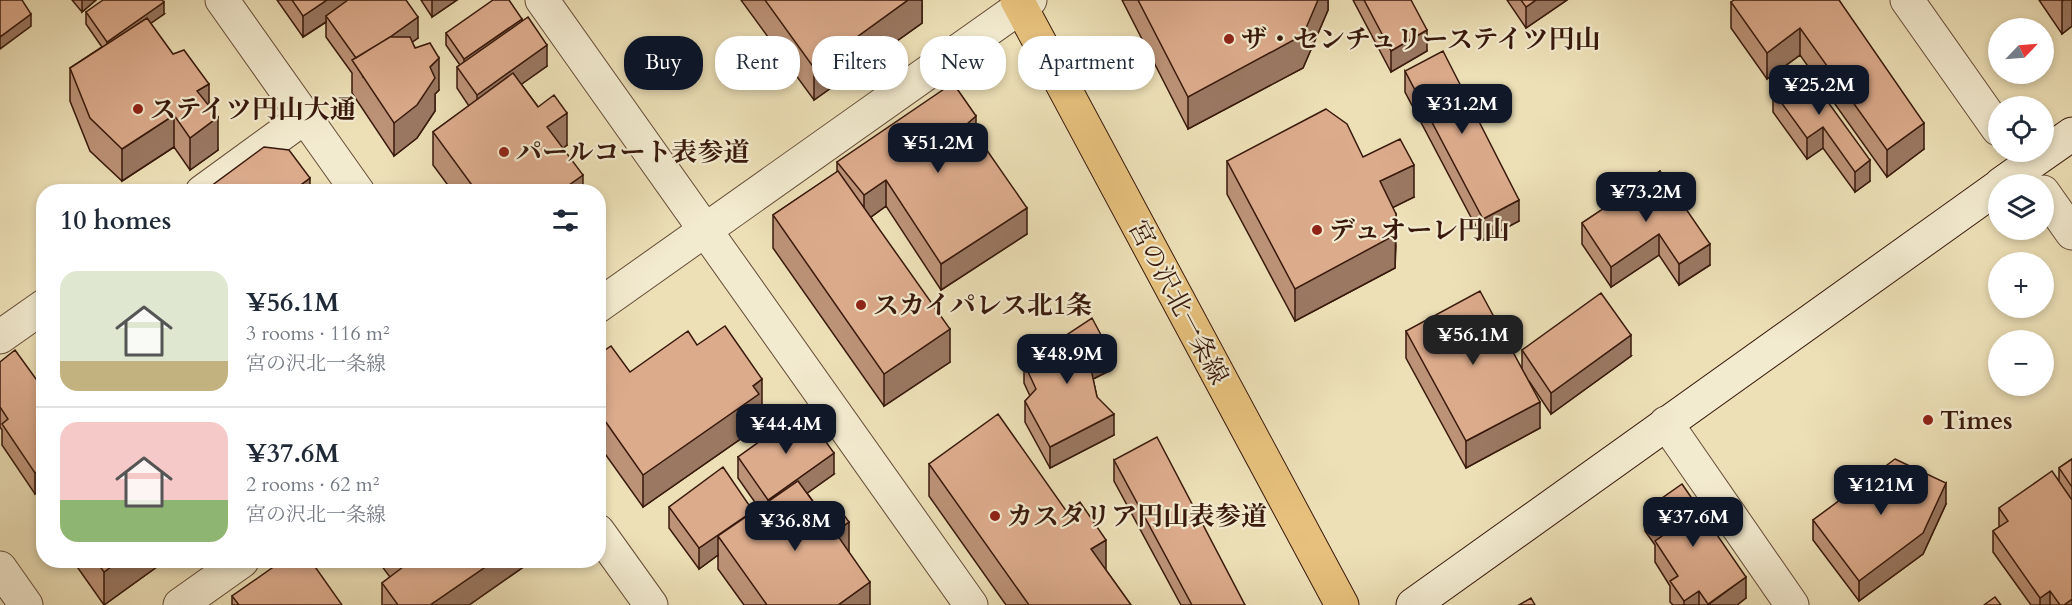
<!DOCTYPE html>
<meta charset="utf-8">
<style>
:root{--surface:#fff;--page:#f6f6f7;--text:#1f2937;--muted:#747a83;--line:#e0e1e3;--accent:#111827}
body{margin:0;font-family:Cardo,"Noto Serif JP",serif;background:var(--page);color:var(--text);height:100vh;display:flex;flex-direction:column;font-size:22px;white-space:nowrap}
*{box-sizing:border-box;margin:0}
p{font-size:20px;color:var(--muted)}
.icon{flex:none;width:33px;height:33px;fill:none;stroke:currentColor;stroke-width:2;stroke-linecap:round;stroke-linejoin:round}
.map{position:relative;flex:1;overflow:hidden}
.drawer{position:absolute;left:36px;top:184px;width:570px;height:384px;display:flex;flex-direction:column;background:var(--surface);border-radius:24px;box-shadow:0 3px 9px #0003}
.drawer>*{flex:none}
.hud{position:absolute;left:624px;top:36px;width:570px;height:54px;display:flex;gap:12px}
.needle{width:39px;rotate:65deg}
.tools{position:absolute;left:1988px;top:18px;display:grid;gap:12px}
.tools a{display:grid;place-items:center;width:66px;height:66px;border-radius:50%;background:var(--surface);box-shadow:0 3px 9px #0003;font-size:30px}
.price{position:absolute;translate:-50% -51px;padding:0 14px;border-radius:12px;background:var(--accent);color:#fff;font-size:20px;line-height:39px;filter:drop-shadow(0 2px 3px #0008)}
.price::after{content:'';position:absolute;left:50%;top:36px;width:18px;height:14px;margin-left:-9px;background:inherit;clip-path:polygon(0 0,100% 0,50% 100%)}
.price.selected{background:#222;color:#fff}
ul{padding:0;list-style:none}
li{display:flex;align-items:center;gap:18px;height:150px;padding:0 24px}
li+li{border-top:2px solid var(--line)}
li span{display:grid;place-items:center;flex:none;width:168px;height:120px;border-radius:18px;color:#555}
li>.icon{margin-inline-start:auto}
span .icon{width:72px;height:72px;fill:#fffc;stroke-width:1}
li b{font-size:26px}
h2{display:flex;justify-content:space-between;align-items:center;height:72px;padding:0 24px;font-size:26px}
.pill{padding:0 21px;border-radius:24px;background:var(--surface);box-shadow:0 3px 9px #0003;font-size:21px;line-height:54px}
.pill.selected{background:var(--accent);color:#fff}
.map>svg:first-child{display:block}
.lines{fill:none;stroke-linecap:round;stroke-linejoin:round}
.street-casing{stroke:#654b37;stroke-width:35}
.secondary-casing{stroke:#38190c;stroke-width:35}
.primary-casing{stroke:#38190c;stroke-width:35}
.street{stroke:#f3ebd0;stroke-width:33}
.secondary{stroke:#f3ebd0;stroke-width:33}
.primary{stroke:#e6c07c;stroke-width:33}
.wall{fill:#bd9378;stroke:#38190c;stroke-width:1.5}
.shaded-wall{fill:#9a7862;stroke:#38190c;stroke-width:1.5}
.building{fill:#dcab8c;stroke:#38190c;stroke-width:1.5}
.poi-dot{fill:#8f2418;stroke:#f3ebd0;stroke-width:2}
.labels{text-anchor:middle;stroke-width:4.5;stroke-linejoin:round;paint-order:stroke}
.poi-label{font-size:26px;font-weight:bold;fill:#38190c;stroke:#f3ebd0;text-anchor:start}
.street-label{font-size:26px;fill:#38190c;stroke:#f3ebd0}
</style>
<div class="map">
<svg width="2072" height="605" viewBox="0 0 2072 605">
<rect width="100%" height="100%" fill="#ede0b7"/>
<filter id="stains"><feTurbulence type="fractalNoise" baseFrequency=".00333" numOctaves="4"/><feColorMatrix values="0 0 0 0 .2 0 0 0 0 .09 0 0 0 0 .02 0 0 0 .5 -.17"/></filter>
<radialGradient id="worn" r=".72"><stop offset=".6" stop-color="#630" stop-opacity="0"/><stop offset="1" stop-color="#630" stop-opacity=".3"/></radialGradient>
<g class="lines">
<g class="street-casing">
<path id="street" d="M222,0L358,192
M542,0L971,605
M1907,0L1998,129
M202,192L305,117
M2043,192L2072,233
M598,306L1030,0
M0,337L44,306
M1666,423L1792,605
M598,531L651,605
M0,568L26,605
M180,605L242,561"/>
</g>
<g class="secondary-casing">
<path id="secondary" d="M2001,184L2072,134
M1413,605L1998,187"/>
</g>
<g class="primary-casing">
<path id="primary" d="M1017,0L1342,605"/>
</g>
<use href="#street" class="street"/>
<use href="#secondary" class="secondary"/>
<use href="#primary" class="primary"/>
</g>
<path class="wall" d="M72,0H96L82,12Z
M277,0H406L418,38L412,42L439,90L435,94V111L417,138L394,156L352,93V73L326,37V22L303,37Z
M421,0H457L432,17Z
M741,0H922V23L814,100Z
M1122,0H1328V10L1303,68L1188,129Z
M1353,0H1411L1427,51L1391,72Z
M1507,0H1567L1526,28Z
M1839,0L1924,149L1887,177L1800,55L1767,79L1731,28V2Z
M2039,0H2072V26L2062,34Z
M86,12L164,14L150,23L209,106L218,150L190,170L174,147L122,181L90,151L70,101V68L102,47L86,24Z
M522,21L547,66L521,84L567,145L563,148L583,192H453L433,165V132L469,106L457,88V67L460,65L446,45V33Z
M1804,69L1870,181L1855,192L1823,148L1807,159L1773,112V91Z
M1405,71L1519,221L1483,240L1405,92Z
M976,135L1027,234L941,290L886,206L871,217L950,362L884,406L773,248V215L837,172V162Z
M1363,157L1414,197L1393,207L1396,246L1395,268L1295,321L1227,194V161Z
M1660,171L1710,265L1679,285L1659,255L1611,287L1582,244V223Z
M1406,331L1522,368V350L1631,356L1551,414L1529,381L1540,428L1466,468L1406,358Z
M697,345L762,412L759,414V426L643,507L598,444V355L630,372Z
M0,362L44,390V520L40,515V490L35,494L2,445V430L0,427Z
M1024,363L1109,371L1093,379L1097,397L1114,435L1050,468L1025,422V401L1030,396L1024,383Z
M738,457L834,474L807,493L849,552L870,605H744L718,569V555L699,569L669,528V507L753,512L759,508L738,478Z
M2072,459V605H2031L1993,552V531L1999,527V508L2059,482V468Z
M1114,460L1245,605H1181L1114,481Z
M929,464L1106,570L1131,605H1006L929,496Z
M1946,504L1923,554L1859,601L1813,540V520Z
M1645,510L1746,598L1737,605H1673L1670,602V586L1655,562V545L1645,531Z
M73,561H165L104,605Z
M378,561H532L469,605H382V583L390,577Z
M232,596L342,605H232Z"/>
<path class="shaded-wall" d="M82,0H96L82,12Z
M327,0H357L326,16V22L303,37V16Z
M432,0H457L432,17Z
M908,0H922V23L814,100V68Z
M1318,0H1328V10L1303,68L1188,129V97Z
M1536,0H1567L1526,28V7Z
M2064,0H2072V26L2062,34V1Z
M164,2V14L107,54V42Z
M31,14V26L0,49V37Z
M418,17V38L363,77L358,60Z
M522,19V30L464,70V59Z
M1800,28V55L1767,79V53Z
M1427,30V51L1391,72V51Z
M547,45V66L477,116V95Z
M439,58V90L435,94V111L417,138L394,156V123L430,67Z
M209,84V116L197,91Z
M567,113V145L547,160V127Z
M174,115V147L122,181V149Z
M976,116V142L968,123Z
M218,117V150L190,170V138Z
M1924,123V149L1887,177V150Z
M1823,127V148L1807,159V138Z
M1870,160V181L1855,192V172Z
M1414,165V197L1380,214V181Z
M583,175V192H559Z
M310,178V192H291Z
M886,180V206L864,222V195Z
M1519,200V221L1483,240V219Z
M1027,208V234L941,290V264Z
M1396,214L1395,268L1295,321V289Z
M1659,234V255L1611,287V267Z
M1710,244V265L1679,285V264Z
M950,329V362L884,406V374Z
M1631,335V356L1551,414V393Z
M1109,350V371L1089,381V360Z
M762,379V412L759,414V426L643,507V475Z
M1540,402V428L1466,468V441Z
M1114,414V435L1050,468V447Z
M834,453V474L768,521V500Z
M44,467V488L40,483V490L35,494V473Z
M1946,483V504L1923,554L1859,601V581Z
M753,511L728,549L718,536V555L699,569V548Z
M849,522V555L835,532Z
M1106,540V573L1091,549Z
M119,561H165L104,605V572Z
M494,561H532L469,605H430Z
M1746,577V598L1737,605H1708Z
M870,582V605H838Z
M1699,591V605H1684V601Z
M2050,591V605H2040V598Z
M2072,599V605H2064Z"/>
<path class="building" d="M0,0H22L31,14L0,37Z
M103,0H162L164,2L107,42L86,12Z
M292,0H327L303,16Z
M348,0H406L418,17L390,37L356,58L326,16Z
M493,0H509L522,19L464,59L446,33Z
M765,0H908L814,68Z
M1138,0H1318L1303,35L1188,97Z
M1364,0H1411L1427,30L1391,51Z
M1521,0H1536L1526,7Z
M1734,0H1839L1924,123L1887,150L1800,28L1767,53L1731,2Z
M528,17L547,45L477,95L457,67Z
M147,18L173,54L184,50L209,84L197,91L218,117L190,138L174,115L122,149L90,118L70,68Z
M390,37H410L415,48L430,43L439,58L430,67L435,78L417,105L394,123L352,60Z
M1443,51L1519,200L1483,219L1405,71Z
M1804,69L1870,160L1855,172L1823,127L1807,138L1773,91Z
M513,73L538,107L554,95L567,113L547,127L583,175L559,192H477L433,132Z
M953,83L976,116L968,123L1027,208L941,264L886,180L864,195L837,162Z
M1326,109L1347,124L1363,157L1400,139L1414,165L1380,181L1396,214L1395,235L1295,289L1227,161Z
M264,147L289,150L310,178L291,192H203Z
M838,171L950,329L884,374L773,215Z
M1660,171L1710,244L1679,264L1659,234L1611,267L1582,223Z
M1480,291L1540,402L1466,441L1406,331Z
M1601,293L1631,335L1551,393L1522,350Z
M1092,318L1109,350L1089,360L1097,397L1114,414L1050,447L1025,401L1036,389L1024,363Z
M725,326L762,379L753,386L759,394L643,475L598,411V355L611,346L630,372L688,331L697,345Z
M15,350L44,390V467L35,473L2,424L8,419L0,407V362Z
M803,410L834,453L768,500L738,457Z
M998,414L1067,512L1080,502L1106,540L1091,549L1131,605H1029L929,464Z
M1157,437L1245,605H1192L1114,460Z
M1895,459L1946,483L1923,533L1859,581L1813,520Z
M2072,459V487L2059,468Z
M723,467L753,511L699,548L669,507Z
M2052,471L2072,500V599L2064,605H2060L2050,591L2040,598L1993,531L2008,521L1999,508Z
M44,480V488L40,483Z
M798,481L822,514L836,504L849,522L835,532L870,582L838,605H767L718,536Z
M1682,484L1746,577L1708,604L1699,591L1684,601L1670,581L1678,576L1655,541L1662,536L1645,510Z
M96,561H119L104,572Z
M282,561H311L342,605H239L232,596Z
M398,561H494L430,605H398L382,583L403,567Z
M1995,597L2001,605H1984Z
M1531,598L1535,605H1519Z"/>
<g class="poi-dot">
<circle cx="1229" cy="39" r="6"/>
<circle cx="138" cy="109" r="6"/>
<circle cx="504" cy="152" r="6"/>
<circle cx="1317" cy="230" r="6"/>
<circle cx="861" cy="305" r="6"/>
<circle cx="1928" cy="420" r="6"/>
<circle cx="995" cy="516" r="6"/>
</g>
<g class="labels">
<g class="poi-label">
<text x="1241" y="48">ザ・センチュリーステイツ円山</text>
<text x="150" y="118">ステイツ円山大通</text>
<text x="516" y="161">パールコート表参道</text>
<text x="1329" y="239">デュオーレ円山</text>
<text x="873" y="314">スカイパレス北1条</text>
<text x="1940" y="429">Times</text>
<text x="1007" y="525">カスタリア円山表参道</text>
</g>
<g class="street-label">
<text transform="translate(1179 302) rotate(62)" y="9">宮の沢北一条線</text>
</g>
</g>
<rect width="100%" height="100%" filter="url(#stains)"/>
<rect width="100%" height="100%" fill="url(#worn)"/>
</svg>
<div class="tools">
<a><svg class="needle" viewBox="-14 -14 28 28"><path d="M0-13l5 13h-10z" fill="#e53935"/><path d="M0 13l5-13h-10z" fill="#747a83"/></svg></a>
<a><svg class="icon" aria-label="locate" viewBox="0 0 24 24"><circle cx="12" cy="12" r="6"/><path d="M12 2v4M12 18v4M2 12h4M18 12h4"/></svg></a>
<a><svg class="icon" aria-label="layers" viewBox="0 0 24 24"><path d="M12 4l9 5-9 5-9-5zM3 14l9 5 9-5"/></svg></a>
<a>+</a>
<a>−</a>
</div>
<b class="price" style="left:1819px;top:116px">¥25.2M</b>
<b class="price" style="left:1462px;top:135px">¥31.2M</b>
<b class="price" style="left:938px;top:174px">¥51.2M</b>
<b class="price" style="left:1646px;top:223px">¥73.2M</b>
<b class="price selected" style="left:1473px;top:366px">¥56.1M</b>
<b class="price" style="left:1067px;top:385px">¥48.9M</b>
<b class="price" style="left:786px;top:455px">¥44.4M</b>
<b class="price" style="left:1881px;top:516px">¥121M</b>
<b class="price" style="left:1693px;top:548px">¥37.6M</b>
<b class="price" style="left:795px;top:552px">¥36.8M</b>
<div class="hud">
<a class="pill selected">Buy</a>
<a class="pill">Rent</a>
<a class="pill">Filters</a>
<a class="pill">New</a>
<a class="pill">Apartment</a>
</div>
<section class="drawer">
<h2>10 homes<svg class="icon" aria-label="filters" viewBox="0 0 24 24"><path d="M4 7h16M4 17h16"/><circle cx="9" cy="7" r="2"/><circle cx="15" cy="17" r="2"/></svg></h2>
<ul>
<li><span style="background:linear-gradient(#dfe7d0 75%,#c2b280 0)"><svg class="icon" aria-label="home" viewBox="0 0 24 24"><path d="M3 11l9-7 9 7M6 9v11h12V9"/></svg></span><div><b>¥56.1M</b><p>3 rooms · 116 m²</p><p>宮の沢北一条線</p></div></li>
<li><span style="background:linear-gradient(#f6c9c9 65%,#8fb573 0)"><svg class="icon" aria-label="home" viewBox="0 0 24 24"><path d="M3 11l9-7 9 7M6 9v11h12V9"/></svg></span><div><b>¥37.6M</b><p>2 rooms · 62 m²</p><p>宮の沢北一条線</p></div></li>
</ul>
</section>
</div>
